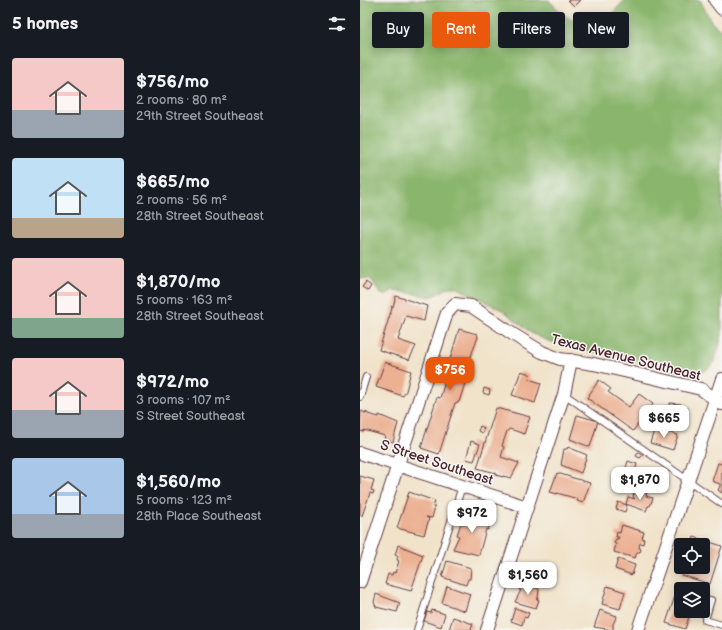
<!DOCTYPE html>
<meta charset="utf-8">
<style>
:root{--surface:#171b24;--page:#242831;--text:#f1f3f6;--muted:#9ea1a6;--accent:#ea580c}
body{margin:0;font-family:"Balsamiq Sans",sans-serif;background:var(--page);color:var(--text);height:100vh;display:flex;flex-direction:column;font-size:15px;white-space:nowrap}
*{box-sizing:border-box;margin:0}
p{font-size:13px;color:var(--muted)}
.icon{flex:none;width:22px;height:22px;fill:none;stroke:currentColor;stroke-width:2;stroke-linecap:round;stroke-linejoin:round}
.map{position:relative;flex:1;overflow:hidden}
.drawer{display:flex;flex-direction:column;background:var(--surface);width:360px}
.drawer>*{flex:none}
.top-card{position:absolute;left:12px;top:12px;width:290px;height:36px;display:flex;gap:8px}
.fabs{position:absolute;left:314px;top:538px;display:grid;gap:8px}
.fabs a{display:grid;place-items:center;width:36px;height:36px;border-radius:4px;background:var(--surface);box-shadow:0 2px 10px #0003;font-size:20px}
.price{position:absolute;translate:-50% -34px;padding:0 9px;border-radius:8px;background:#fff;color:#222;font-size:13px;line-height:26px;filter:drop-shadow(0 1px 2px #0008)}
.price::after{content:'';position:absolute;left:50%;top:24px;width:12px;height:9px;margin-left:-6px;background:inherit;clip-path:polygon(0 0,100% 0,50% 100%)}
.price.selected{background:var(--accent);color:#fff}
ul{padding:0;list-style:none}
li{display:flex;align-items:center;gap:12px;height:100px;padding:0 12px}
li span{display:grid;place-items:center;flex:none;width:112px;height:80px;border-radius:4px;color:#555}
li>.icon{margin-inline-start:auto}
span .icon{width:48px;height:48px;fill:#fffc;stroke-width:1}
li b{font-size:17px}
h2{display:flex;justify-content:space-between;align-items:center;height:48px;padding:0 12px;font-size:17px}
.tag{padding:0 14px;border-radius:4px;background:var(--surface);box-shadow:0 2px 10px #0003;font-size:14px;line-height:36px}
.tag.selected{background:var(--accent);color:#fff}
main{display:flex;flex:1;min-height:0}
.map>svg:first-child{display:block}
.forest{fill:#8ab56c;stroke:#6a6a4c}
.building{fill:#ecb193}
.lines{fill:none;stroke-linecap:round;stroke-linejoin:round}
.lane-casing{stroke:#633c43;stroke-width:8}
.street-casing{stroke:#633c43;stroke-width:14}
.lane{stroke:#fff;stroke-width:6}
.street{stroke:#fff;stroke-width:12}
.labels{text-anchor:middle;stroke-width:3;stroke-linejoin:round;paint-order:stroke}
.street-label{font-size:14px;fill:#4a1f2b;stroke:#f6f6f2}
</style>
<main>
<section class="drawer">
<h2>5 homes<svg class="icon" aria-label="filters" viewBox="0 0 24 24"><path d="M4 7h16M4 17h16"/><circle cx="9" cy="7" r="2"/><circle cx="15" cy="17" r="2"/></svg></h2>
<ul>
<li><span style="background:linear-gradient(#f6c9c9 65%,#9aa5b1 0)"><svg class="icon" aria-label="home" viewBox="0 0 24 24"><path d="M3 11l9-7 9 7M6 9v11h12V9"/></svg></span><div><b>$756/mo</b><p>2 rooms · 80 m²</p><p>29th Street Southeast</p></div></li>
<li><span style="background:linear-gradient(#bfe0f5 75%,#b9a48a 0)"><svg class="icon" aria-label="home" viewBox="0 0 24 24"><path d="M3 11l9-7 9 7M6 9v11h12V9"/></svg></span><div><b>$665/mo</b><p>2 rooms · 56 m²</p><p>28th Street Southeast</p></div></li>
<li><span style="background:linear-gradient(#f6c9c9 75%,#7fa58c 0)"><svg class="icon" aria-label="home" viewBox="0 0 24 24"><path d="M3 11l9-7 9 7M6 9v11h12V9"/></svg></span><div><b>$1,870/mo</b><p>5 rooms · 163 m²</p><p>28th Street Southeast</p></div></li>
<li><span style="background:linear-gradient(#f6c9c9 65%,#9aa5b1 0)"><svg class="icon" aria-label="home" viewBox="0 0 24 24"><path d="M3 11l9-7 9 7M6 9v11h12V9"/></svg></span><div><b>$972/mo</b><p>3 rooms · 107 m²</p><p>S Street Southeast</p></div></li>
<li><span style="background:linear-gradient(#a9c7e8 70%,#9aa5b1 0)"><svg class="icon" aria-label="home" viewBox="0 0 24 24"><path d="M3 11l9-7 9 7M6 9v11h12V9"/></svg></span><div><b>$1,560/mo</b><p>5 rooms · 123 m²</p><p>28th Place Southeast</p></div></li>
</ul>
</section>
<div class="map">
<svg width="362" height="630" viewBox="0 0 362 630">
<rect width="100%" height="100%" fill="#f6f6f2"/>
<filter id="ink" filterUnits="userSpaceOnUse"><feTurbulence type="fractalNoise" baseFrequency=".025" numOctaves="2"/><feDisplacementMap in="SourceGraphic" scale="8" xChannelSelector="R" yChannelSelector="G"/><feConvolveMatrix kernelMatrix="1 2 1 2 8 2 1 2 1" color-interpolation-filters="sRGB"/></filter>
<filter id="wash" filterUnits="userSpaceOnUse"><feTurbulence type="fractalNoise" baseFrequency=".012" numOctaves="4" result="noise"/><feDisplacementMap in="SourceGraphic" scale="16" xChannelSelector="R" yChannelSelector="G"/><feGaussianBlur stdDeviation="0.9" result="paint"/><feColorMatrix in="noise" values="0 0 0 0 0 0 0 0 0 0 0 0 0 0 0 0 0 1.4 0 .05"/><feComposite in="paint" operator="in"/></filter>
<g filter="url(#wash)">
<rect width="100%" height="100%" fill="#f1e3ca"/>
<path class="forest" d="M0,0H189C197,10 223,32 236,28C245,25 257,7 265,0H340L352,23L362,31V335C356,355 356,373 331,374L188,341L171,333L144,311L96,287H90L71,297L33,290L25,296L20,293L11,279L0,278Z"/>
<g id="blocks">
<path class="building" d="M208,0H220L214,6Z
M227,19L230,22L227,25L224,22Z
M6,282L11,286L8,291L2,287Z
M36,296L67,306L64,321L46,316L38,340L56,346L49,360L19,350L32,308L31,306L33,307Z
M99,329L117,334L118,337L106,369L109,371L99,402L95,403L79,454L61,448L77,397L80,398L88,372L91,364L89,363Z
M25,362L51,371L46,391L43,396L16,387Z
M161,371L170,374L169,379L181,383L175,403L152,395Z
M239,380L251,389L248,392L269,407L279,394L293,404L273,431L227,398Z
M124,388L130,390L129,395L123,393Z
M310,403L321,404V406L328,408L321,430L303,424Z
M136,408L170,417L164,434L150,429L147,431L142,446L144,447L141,457L159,463L151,478L143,476V477L136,475V473L117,468Z
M1,411L6,413V411L8,414L19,417V415L38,423L33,442L24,439L25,436L4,430V432L0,431Z
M217,415L238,421L230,447L210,439Z
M120,426L124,428L122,433L118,431Z
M297,429L318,435L313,450L290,443L294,431L296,432Z
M111,441L120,444L114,461L106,459Z
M208,447L227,455L221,473L201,465L204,449H207Z
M278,452L283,455L280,458L276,456Z
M268,461L277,464L275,471L266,468Z
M358,463L362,464V493L358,490L360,486V484L352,481Z
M197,473L230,483L223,503L217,501L218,499L197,493V494L190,492Z
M283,473L299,478L300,484H297L295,492L281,488L283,482L280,481Z
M0,476L14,480L11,490L14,491L13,494L10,493L2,516L0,515Z
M49,492L75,501L73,507H75L72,518L66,517L69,519L64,535L37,528Z
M274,492L281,494L282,492L287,493L286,496L293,498L290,506H288L286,511L266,504L268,497L275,499L273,497Z
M258,502L267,505L265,512L256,509Z
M106,511L118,514L117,516L131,520L128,530L126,529L119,555L93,549L99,536L97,535L101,523L104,524Z
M262,525L284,532L282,538L284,539L283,544L280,543L279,548L281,549L280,552H277L275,558L254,552L256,544L254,543L256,539H258L259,537H256L257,532L260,533Z
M334,537L362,546L350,584L321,575L324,567H343V545H331Z
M38,545L63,555L51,591L25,584L28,574L32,575L33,572L35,573L39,561L37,560L38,556L35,555Z
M258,559L275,565L272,575L255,569Z
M87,561L111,568L110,579H108L106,585L82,577Z
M161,584L179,589L178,598L176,599L179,600L176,608L155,602L161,590H159Z
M319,584L333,589H321V611H331L325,629L306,623Z
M87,586L110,594L105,611L82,603Z
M247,586L265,592L260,609L242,604Z
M16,594L40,603L37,612L16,607L14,602Z
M155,608L169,613L167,618L164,617L162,625L151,621Z
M72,610L85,614L81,627L64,621L67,612L71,613Z
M240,610L257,616L253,624V630L234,627Z
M93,617L113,624L111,630H89Z"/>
</g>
</g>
<g filter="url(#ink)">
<use href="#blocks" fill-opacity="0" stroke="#633c43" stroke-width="1"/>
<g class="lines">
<g class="lane-casing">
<path id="lane" d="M204,394L362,504
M0,397L6,377
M351,600L345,620L362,625
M57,630L102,486"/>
</g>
<g class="street-casing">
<path id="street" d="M355,0L362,9
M0,453L167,507
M0,582L87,313L95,304L111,306L154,335L182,352L200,359L234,364L341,389L362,404
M127,630L204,394L211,360
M278,630L362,379"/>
</g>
<use href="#lane" class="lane"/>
<use href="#street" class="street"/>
</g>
</g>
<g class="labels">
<g class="street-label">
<text transform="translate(266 357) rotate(14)" y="5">Texas Avenue Southeast</text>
<text transform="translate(77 462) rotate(18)" y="5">S Street Southeast</text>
</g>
</g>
</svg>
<div class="fabs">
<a><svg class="icon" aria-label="locate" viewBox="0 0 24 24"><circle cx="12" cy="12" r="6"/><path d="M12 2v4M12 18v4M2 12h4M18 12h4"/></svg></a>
<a><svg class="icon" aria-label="layers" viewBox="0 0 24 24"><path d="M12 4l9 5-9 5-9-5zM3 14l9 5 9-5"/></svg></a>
</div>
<b class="price selected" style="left:90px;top:391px">$756</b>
<b class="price" style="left:304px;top:439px">$665</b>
<b class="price" style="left:280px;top:501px">$1,870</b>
<b class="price" style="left:112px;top:534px">$972</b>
<b class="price" style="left:168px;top:596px">$1,560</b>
<div class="top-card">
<a class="tag">Buy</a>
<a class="tag selected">Rent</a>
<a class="tag">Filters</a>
<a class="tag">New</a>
</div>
</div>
</main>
